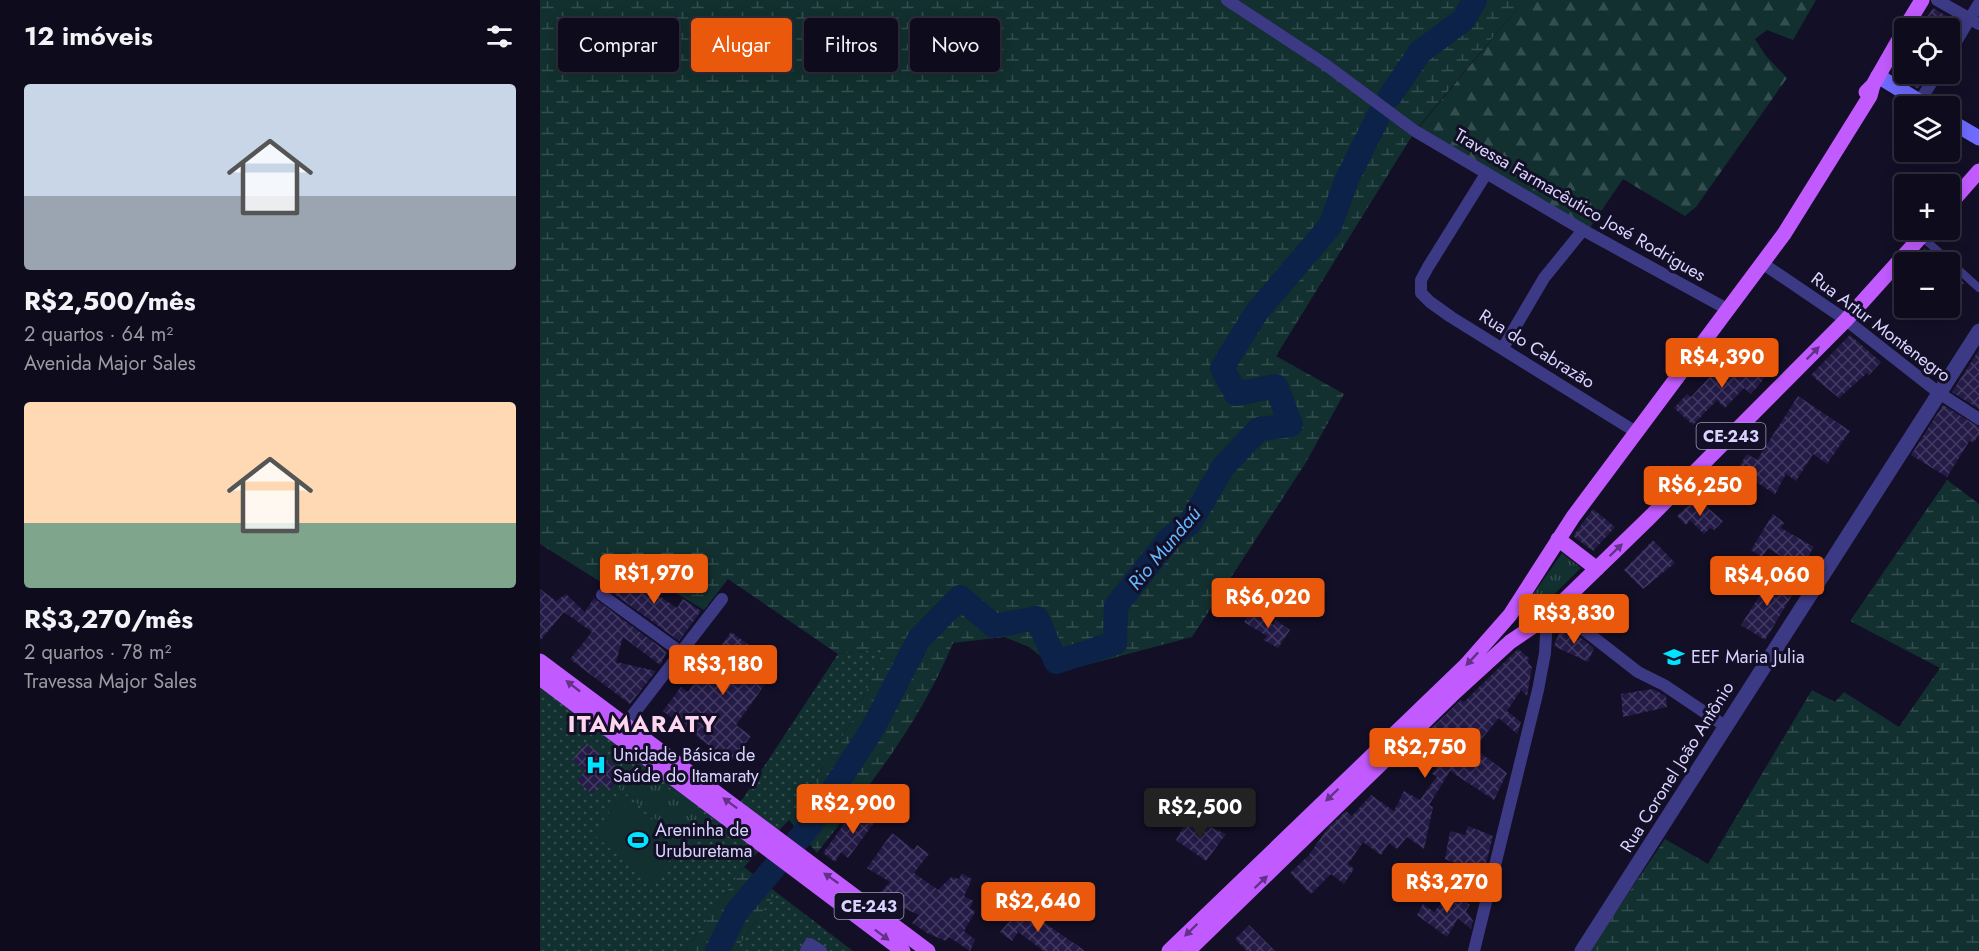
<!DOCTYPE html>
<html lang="pt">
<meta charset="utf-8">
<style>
:root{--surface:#0e0b1c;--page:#1c1929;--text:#f1f3f6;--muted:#9b9ba3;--line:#2e2b3b;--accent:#ea580c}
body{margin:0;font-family:Jost,sans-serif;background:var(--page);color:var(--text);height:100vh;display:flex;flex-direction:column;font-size:22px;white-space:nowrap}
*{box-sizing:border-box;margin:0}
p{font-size:20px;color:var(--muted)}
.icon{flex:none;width:33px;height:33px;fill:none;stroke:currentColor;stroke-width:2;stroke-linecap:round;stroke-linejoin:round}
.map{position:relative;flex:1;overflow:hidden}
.panel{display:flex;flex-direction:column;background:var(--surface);width:540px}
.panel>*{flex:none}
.guide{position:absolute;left:18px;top:18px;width:570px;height:54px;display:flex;gap:12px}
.fabs{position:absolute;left:1354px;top:18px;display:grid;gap:12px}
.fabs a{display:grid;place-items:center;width:66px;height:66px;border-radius:6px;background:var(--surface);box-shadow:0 3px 15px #0003,0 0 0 2px var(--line);font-size:30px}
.price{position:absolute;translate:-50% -51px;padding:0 14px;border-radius:6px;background:var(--accent);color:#fff;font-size:20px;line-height:39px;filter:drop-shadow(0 2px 3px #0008)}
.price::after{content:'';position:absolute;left:50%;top:36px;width:18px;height:14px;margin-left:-9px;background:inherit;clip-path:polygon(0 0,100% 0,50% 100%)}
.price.current{background:#222;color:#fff}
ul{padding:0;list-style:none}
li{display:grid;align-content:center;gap:12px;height:318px;padding:0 24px}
li span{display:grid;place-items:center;height:186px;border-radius:6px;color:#555}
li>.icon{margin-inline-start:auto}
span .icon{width:108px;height:108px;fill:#fffc;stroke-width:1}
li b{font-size:26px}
h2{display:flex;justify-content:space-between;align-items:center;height:72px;padding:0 24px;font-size:26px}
.chip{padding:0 21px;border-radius:6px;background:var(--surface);box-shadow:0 3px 15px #0003,0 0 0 2px var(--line);font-size:21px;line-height:54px}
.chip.current{background:var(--accent);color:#fff}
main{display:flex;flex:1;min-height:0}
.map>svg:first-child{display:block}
.grass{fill:url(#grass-dots)}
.forest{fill:url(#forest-firs)}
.wetland{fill:url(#wetland-marsh)}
.park{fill:url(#park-tufts)}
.garden{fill:#12302f}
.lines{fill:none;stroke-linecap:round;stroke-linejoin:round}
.river{stroke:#0c2248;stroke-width:24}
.building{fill:url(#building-cross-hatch)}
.pedestrian{stroke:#3d3a85;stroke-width:8}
.minor{stroke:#3d3a85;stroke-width:12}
.tertiary{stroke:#3d3a85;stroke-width:15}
.secondary{stroke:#6f6bff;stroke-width:15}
.primary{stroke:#c25bff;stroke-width:15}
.oneway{fill:#623188}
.labels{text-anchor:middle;stroke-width:6;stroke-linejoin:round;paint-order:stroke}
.shield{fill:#130f26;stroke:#9e99be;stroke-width:1.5}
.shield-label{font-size:16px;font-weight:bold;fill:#d9d4ff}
.street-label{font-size:18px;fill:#d9d4ff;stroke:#130f26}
.poi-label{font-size:18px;fill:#d9d4ff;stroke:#130f26;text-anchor:start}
.water-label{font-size:20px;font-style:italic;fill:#62b6ff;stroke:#130f26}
.district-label{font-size:24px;font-weight:bold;letter-spacing:1.5px;fill:#ffd6f0;stroke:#130f26}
</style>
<main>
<section class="panel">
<h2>12 imóveis<svg class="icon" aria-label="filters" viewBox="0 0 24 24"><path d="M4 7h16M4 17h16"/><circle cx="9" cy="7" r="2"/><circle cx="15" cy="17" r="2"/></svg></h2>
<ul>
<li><span style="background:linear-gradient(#c9d6e8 60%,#9aa5b1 0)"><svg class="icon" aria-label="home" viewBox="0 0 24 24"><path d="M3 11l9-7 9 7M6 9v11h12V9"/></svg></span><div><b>R$2,500/mês</b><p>2 quartos · 64 m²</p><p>Avenida Major Sales</p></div></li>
<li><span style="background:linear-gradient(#ffd9b3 65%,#7fa58c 0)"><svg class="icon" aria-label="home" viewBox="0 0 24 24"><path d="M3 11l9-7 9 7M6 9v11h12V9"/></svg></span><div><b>R$3,270/mês</b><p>2 quartos · 78 m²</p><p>Travessa Major Sales</p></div></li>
</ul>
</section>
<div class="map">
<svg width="1439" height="951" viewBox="0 0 1439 951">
<defs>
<pattern id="grass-dots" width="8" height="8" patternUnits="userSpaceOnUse" patternTransform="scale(1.5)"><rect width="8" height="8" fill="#12302f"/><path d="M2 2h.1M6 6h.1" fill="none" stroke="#344d4e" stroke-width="1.8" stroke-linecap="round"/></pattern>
<pattern id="forest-firs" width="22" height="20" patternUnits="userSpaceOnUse" patternTransform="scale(1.5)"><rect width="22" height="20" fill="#12302f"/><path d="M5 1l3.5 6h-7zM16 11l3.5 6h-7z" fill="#344d4e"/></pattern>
<pattern id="wetland-marsh" width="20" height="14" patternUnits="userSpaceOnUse" patternTransform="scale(1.5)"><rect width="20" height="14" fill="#12302f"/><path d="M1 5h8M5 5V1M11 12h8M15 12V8" fill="none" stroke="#344d4e"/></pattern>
<pattern id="park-tufts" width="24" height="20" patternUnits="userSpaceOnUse" patternTransform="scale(1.5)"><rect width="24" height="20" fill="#12302f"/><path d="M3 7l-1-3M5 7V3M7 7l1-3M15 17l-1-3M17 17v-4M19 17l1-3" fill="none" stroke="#344d4e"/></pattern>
<pattern id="building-cross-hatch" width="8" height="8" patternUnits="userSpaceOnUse" patternTransform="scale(1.5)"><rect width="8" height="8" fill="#241b47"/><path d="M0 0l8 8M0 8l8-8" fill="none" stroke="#433b63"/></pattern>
</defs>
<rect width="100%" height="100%" fill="#130f26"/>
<path class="grass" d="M344,649L316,715L249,820L204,867L145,951H0V688L188,821L298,654Z
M236,892L313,951H195Z"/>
<path class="forest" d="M984,0H1276L1253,40L1227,30L1215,39L1226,56L1247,78L1156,207L1145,216L1083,179L1047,232L876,131Z"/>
<path class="wetland" d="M0,0H984L875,131L736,356L804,394L765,464L652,637L520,672L489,647L464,637L413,643C381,721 329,787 277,853L249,820L316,715L344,649L298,654L188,579L164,610L85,562L59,581L0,544Z
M1407,480L1439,504V951H1049L1125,839L1168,864L1272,690L1295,702L1304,692L1359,727L1400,668L1310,621Z
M204,867L236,892L195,951H145Z"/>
<path class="park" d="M1022,553L1041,568L994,614L986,618L982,614L983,609Z
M96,764L167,818L144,843L78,787Z"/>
<path class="garden" d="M82,795L143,845L111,883L53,834Z"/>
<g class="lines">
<path class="river" d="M850,96L880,52L923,20L935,0
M177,951L197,911L269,827L333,728L379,639L420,597L454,626L497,618L516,662L575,643L576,606L630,538L650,523L683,467L719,429L751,425L736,386L696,394L682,368L716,313L790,226L807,179L839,115"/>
</g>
<path class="building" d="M1393,8L1418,23L1414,28H1380Z
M1365,53V74H1388L1378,89L1353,74Z
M1385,248L1401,262H1371Z
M1410,271L1424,283L1410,299Z
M1310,335L1341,362L1329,375L1327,373L1299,398L1271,375Z
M1439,350V409L1412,392Z
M1206,355L1228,374L1211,394L1204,388L1185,408L1177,400L1153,425L1134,408L1147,394L1151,397L1184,362L1192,370Z
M1258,396L1310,431L1287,464L1273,454L1256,481L1246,474L1235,494L1197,470L1207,454L1217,460Z
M1403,405L1439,427V435L1433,443L1430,440L1407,477L1371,455Z
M1156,498L1183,521L1174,530L1170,528L1164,534L1150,520L1146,525L1137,516Z
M1053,509L1075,527L1053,551L1033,536Z
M1233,514L1244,523L1241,528L1274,547L1260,568L1228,548L1222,557L1211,550Z
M1113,540L1135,563L1103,589L1084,570Z
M79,569L137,608L143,599L161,611L139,641L66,588Z
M1226,574L1254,592L1225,640L1201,625L1220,595L1214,591Z
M0,589L16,601L26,594L45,612L54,598L127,652L120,665L83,637L76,662L116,671L90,704L30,659L52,632L24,612L0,641Z
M711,610L733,625L736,620L750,630L738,648L724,640L727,636L704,622Z
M1021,628L1040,637L1054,648L1048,662L1014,646Z
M191,632L238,666L196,725L211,736L191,762L123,711L141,687L148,692Z
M978,649L989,658L988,663L992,667L987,696L981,690L967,711L981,722L977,734L959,718L934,748L967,773L954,800L910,771L889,805L893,807L884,849L867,837L857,849L849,843L841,855L823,842L808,864L814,869L804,884L791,874L771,894L750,873L769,855L788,828L806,811L812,816L831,795L854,811L864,791L880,800L897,776L892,774L900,764L875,744L921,700L924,702Z
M1113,689L1126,696L1127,707L1083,717L1081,694Z
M46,743L84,773L70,790L61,783L52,794L37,781L45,771L32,760Z
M341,799L348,804L308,858L301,852L295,862L283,853L305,823L315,831Z
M647,820L664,829L666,825L686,834L666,861L636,840Z
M928,826L953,836L942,879L913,870L918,864L905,859L910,831L925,835Z
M352,833L374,850L377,845L389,854L374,873L398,890L411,877L419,879L422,874L432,879L424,896L433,901L430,908L435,912L424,931L435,940L430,951L409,937L406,941L387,933L372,923L379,915L337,896L350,882L327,868Z
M911,892L930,905L926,911L933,921L931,929L918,918L907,937L877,915L883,904L894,912Z
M482,907L545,951H504L478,932L472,941L460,932Z
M709,925L735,951H707L695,939Z"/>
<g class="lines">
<path class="pedestrian" d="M1381,236L1439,288"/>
<path class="minor" d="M687,0L786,65L875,131L1043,230L1187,309
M1397,0L1439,24
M1410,52L1438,5
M1379,102L1397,74
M946,174L888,267L881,280V293L890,302L911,317L1096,432
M1222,263L1306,320L1399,393L1439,419
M963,348L1004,278L1043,230
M62,595L142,653
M1016,608L1098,672L1124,685L1185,726
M81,730L182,599
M266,951L270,944L281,951
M934,951L998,690L1005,653L1007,617"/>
<path class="tertiary" d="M1042,951L1439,331"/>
<path class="secondary" d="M1338,76L1387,106
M1410,121L1439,138"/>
<path class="primary" d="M1365,28L1382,0
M1326,92L1333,85L1365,29
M1410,204L1439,171
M1018,539L1057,569
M0,661L388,951
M0,678L363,951
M629,951L926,665L970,615L1033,517L1244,234L1330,96L1333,85
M648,951L913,694L970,642L1007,617L1108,519L1306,320L1387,230"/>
</g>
<defs><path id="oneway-solid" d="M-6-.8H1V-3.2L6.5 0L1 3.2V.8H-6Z" transform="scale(1.5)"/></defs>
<g class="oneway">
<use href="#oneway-solid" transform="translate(1273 353) rotate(-45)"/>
<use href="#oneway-solid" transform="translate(1076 550) rotate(-44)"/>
<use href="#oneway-solid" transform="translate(932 659) rotate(133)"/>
<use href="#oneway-solid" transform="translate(33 686) rotate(-142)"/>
<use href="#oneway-solid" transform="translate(792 795) rotate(136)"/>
<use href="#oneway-solid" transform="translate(190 803) rotate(-143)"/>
<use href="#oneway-solid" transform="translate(291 878) rotate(-145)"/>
<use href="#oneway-solid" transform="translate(721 882) rotate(-44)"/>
<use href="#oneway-solid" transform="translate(651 930) rotate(136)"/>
<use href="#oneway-solid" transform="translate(342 935) rotate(37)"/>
</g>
<defs>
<g id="school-bare" transform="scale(1.62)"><path d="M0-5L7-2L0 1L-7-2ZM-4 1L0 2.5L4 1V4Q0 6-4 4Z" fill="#00e5ff" stroke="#130f26" stroke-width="2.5" paint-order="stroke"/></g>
<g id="hospital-bare" transform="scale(1.62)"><path d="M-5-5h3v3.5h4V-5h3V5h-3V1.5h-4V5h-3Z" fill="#00e5ff" stroke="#130f26" stroke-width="2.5" paint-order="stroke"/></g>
<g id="stadium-bare" transform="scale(1.62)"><path d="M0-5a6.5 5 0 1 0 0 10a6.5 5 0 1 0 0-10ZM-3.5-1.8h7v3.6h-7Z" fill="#00e5ff" stroke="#130f26" stroke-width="2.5" paint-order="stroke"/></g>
</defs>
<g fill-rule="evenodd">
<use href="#school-bare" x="1134" y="657"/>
<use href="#hospital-bare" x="56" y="765"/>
<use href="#stadium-bare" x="98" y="840"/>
</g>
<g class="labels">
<g class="shield">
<rect x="1156.5" y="423" width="69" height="26" rx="4.5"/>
<rect x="294.5" y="893" width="69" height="26" rx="4.5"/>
</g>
<g class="shield-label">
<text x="1191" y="442">CE-243</text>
<text x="329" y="912">CE-243</text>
</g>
<g class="street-label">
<text transform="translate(1040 205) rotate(30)" y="6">Travessa Farmacêutico José Rodrigues</text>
<text transform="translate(1341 327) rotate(37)" y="6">Rua Artur Montenegro</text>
<text transform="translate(997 349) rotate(32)" y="6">Rua do Cabrazão</text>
<text transform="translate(1137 767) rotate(-58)" y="6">Rua Coronel João Antônio</text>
</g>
<g class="poi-label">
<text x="1151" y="663">EEF Maria Julia</text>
<text x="73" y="761">Unidade Básica de<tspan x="73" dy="21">Saúde do Itamaraty</tspan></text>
<text x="115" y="836">Areninha de<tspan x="115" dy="21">Uruburetama</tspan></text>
</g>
<g class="water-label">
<text transform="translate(624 548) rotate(-50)" y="7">Rio Mundaú</text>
</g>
<g class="district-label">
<text x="103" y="732">ITAMARATY</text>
</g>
</g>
</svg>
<div class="fabs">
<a><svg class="icon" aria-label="locate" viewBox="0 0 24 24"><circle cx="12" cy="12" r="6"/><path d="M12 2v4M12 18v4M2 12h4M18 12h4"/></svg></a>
<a><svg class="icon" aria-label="layers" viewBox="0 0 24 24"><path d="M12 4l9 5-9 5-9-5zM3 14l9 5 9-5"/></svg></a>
<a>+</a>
<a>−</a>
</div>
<b class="price" style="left:1182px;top:389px">R$4,390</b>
<b class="price" style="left:1160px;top:517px">R$6,250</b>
<b class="price" style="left:114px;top:605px">R$1,970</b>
<b class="price" style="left:1227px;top:607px">R$4,060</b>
<b class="price" style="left:728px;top:629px">R$6,020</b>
<b class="price" style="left:1034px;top:645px">R$3,830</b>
<b class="price" style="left:183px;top:696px">R$3,180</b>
<b class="price" style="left:885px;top:779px">R$2,750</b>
<b class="price" style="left:313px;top:835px">R$2,900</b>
<b class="price current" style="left:660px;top:839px">R$2,500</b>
<b class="price" style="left:907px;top:914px">R$3,270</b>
<b class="price" style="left:498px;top:933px">R$2,640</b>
<div class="guide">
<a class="chip">Comprar</a>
<a class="chip current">Alugar</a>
<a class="chip">Filtros</a>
<a class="chip">Novo</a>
</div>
</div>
</main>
